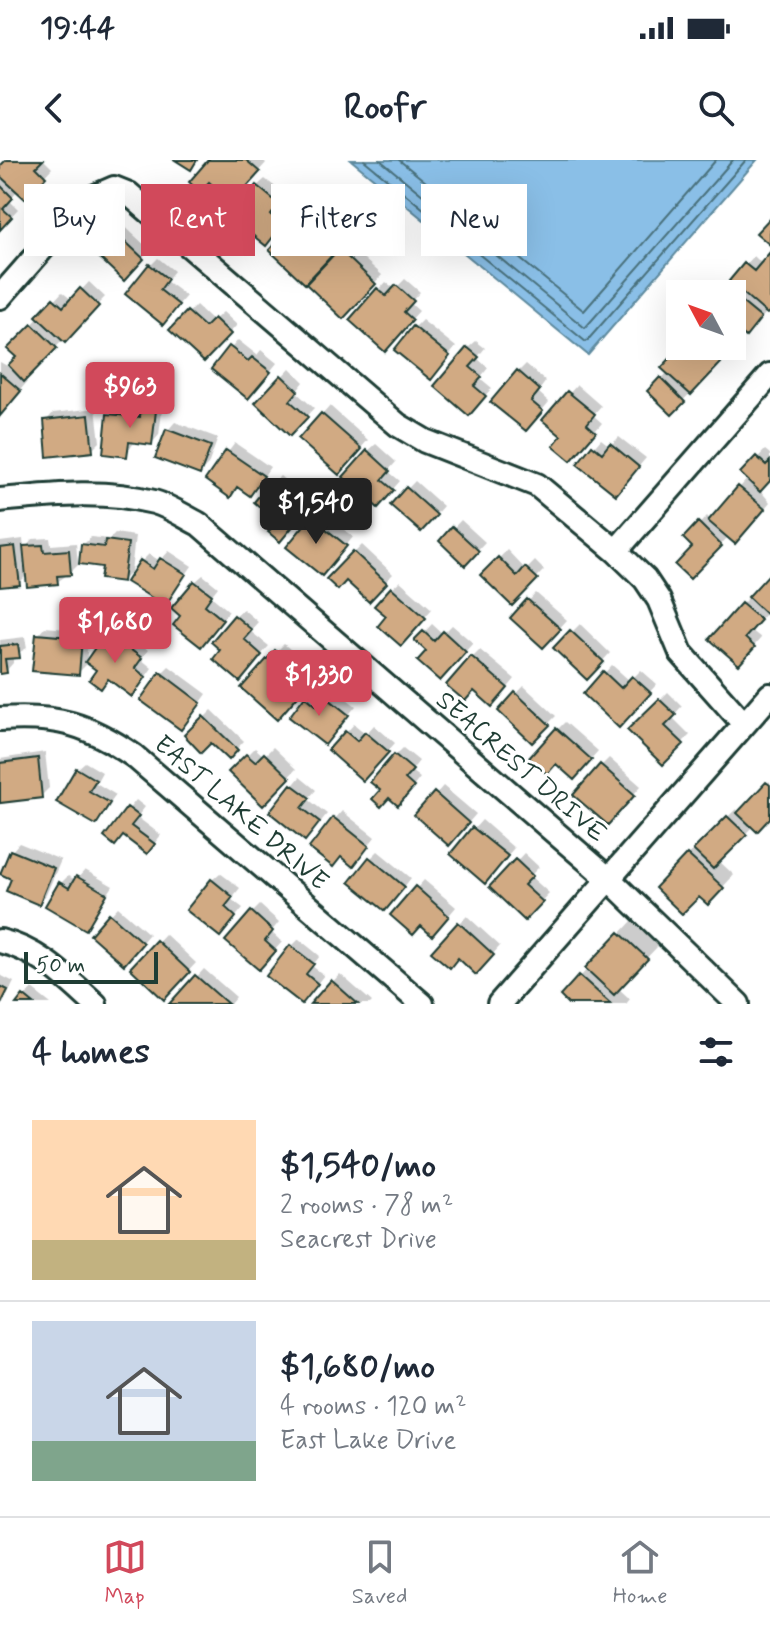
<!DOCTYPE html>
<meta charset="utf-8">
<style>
:root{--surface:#fff;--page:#f6f6f7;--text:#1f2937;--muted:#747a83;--line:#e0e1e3;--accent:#d1495b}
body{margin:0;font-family:Mynerve,sans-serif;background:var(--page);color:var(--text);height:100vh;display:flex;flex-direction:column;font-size:30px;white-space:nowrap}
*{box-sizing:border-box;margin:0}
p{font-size:26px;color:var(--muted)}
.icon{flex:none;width:44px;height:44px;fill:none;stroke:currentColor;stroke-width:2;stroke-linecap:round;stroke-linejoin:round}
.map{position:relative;height:844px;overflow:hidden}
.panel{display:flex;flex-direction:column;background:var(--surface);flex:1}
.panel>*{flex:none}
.banner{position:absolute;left:24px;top:24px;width:722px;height:72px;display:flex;gap:16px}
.needle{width:52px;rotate:311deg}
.buttons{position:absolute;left:666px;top:120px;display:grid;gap:16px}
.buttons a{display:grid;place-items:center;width:80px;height:80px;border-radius:0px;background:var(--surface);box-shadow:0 8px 32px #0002;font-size:40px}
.scale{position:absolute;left:24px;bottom:20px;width:134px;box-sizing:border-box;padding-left:8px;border:4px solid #1f3d34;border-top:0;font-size:22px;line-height:28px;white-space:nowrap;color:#1f3d34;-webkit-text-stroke:6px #fff;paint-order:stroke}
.price{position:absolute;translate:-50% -68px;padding:0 18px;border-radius:8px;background:var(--accent);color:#fff;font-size:26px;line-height:52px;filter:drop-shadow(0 2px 4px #0008)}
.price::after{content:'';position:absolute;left:50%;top:48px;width:24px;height:18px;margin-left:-12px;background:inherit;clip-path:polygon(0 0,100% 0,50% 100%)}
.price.current{background:#222;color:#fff}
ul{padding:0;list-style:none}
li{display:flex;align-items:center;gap:24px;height:200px;padding:0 32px}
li+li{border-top:2px solid var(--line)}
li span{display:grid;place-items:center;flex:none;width:224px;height:160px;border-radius:0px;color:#555}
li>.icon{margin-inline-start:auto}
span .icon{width:96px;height:96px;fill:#fffc;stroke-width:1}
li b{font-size:34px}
h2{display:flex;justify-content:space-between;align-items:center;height:96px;padding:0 32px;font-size:34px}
.tag{padding:0 28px;border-radius:0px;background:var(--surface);box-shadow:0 8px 32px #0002;font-size:28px;line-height:72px}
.tag.current{background:var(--accent);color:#fff}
.status{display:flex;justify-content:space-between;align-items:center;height:56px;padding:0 40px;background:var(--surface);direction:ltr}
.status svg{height:22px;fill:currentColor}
header{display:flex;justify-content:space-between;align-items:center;height:104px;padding:0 32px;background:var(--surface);font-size:36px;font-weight:700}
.tab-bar{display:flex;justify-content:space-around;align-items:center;height:112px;border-top:2px solid var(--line);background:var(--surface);font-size:22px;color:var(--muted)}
.tab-bar a{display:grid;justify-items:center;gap:4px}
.tab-bar .current{color:var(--accent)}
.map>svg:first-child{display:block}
.water{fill:#8abfe7;stroke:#5f8b9f;stroke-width:2}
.shadow{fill:#0003}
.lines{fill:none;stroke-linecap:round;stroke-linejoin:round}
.shore{stroke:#4a717c;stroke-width:2}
.building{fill:#d1aa83;stroke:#1f3d34;stroke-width:2}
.minor-casing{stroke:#1f3d34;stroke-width:28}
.minor{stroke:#fff;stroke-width:22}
.labels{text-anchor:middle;stroke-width:6;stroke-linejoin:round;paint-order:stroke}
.street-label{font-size:26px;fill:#1f3d34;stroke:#fff}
</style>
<div class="status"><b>19:44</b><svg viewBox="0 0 49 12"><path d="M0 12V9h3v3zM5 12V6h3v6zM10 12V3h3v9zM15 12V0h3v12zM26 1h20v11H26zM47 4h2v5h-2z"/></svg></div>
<header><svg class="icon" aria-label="back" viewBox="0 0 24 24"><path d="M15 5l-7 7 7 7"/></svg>Roofr<svg class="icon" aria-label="search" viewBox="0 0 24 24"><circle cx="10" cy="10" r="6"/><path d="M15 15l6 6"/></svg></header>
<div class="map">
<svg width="770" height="844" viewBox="0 0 770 844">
<rect width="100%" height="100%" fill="#fff"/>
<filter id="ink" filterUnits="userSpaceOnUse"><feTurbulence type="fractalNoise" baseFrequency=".0125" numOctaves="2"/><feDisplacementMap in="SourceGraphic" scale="16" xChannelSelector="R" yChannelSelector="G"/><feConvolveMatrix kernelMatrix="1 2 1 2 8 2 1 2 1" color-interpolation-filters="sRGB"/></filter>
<g filter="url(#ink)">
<path class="water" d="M351,0H757L588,195Z"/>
<path class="shadow" d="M8,0H44L52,8L25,37L18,30L9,40L18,49L0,68V20L4,17L0,9Z
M211,0H263L266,3L240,32Z
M265,19L286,35L277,46L289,56L273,75L257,26Z
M309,50L382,115L343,156L271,90Z
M119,61L150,90L124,118L93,89Z
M770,95V148L754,167H737L732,174V137L740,129L731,121L754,96L762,104Z
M158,98L174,111L166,121L186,136L163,163L151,105Z
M405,119L420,132L410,143L419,151L392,181L379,130L386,122L395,129Z
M89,122L105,137L24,220L27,222L0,254V202L9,207L19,197L10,189L62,132L72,140Z
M196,145L213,161L223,152L237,165L204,200L172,170Z
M422,160L456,187L438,209L415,167Z
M238,180L257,195L261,190L277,203L256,229L214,209Z
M476,181L485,188L477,198L488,208L480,218L492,228L469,253L468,188Z
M684,186H720L728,194L672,252L650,231L668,212Z
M526,204L546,221L538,232L549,242L533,261L518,212Z
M290,208L304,222L296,232L314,248L290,273L257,243Z
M577,225L601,246L593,255L602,263L578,291L545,260Z
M151,234L164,235L159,275L152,283L135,281L126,295L109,255L117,247L142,249L143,241Z
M330,246L368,280L346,305L301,279Z
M96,248L100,282L92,290L46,261L53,253Z
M175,262L218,278L208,305L200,313L168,270Z
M619,277L646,298L623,325L580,304L601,279L610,286Z
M235,283L270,307L257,326H239L230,335L207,320Z
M376,284L396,302L388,311L400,321L385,338L368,291Z
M765,290L770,294V319L759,329L770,342L743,374L729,376L690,416L695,387L686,378L707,356L711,361L748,318L743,313Z
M280,316L312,343L288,371L256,342Z
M415,321L443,346L429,362L393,344Z
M320,350L353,377L330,406L289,387Z
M461,360L485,382L465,403L441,381Z
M115,373L135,376L131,412L123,420L83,385L91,377L109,379Z
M50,378L51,385L76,383L78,405L70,413L57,422L28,414L19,423L0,425V382L23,379L24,389L33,379Z
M362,385L393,414L369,439L347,418L329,419Z
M507,390L526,410L535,401L544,410L512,443L483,415Z
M169,391L192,406L165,444L141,402L149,394L160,401Z
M203,415L218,427L211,436L229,451L208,477L183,456L195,422Z
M770,416V455L767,452L751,470L761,478L746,495L742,444Z
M400,421L432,449L408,476L389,456L392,428Z
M536,433L567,460L543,486L513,458Z
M243,449L258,462L250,471L269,486L247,511L223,489L235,456Z
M432,464L443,474L452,465L473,483L448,511L417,480Z
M580,464L610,493L587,518L556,488Z
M116,466L148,490L141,499L152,508L139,526L109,517L87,501Z
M45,467L89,471L86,505L78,513L38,475Z
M25,477L27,488L13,496V503L6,511H0V480Z
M284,484L299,497L290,507L308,522L284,549L276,492Z
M480,490L515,519L500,537L472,498Z
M612,505L630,521L641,510L657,524L627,557L585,534Z
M169,506L207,534L188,560L161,514Z
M524,526L556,556L532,580L500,551Z
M334,529L356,546L332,575L307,538L314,530L325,539Z
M668,532L682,546L672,557L690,575L663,602L630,570Z
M212,550L244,581L229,597L211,580L187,575Z
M565,562L598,591L581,610L556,602L557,570Z
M354,564L366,574L374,565L395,583L371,610L331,590Z
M273,587L296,609L263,644L231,612L255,588L264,596Z
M403,588L419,601L411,611L420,618L406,636L383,630L395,596Z
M45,592L49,628L41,636L0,641V599Z
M609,598L641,626L615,655L601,606Z
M85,602L102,612L96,623L116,635L96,663L77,609Z
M300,617L316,630L308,639L327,654L313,671L272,651Z
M770,621V656L753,666L719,701L734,715L708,743L688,695L736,649L740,653Z
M443,626L476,654L457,676L436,634Z
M136,640L145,647L137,657L161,675L154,684L124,674L106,677Z
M342,651L375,677L360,696L335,659Z
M482,660L514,688L493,713L452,693Z
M19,683L61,700L46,735L39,742L14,718L12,691Z
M378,691L411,718L393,741L370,699Z
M524,693L539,707L530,716L549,733L525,758L492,727Z
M85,710L113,726L85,768L60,724L68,716L76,720Z
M220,713L240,728L231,739L243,748L228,766L212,720Z
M424,720L456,747L440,766L417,728Z
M260,745L279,762L271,772L282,782L266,800L252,753Z
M118,747L149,774L131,795L93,774Z
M467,756L500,786L484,804L459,764Z
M632,761L658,786L618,828L630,839L626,844H571L580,817Z
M165,774L196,803L164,837L133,808Z
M299,779L320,796L312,806L324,815L309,834L292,786Z
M204,809L236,837L230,844H172Z
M340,814L372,842L370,844H312Z
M0,815L14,822L3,844H0Z
M32,829L51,844H18Z"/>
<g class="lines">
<path class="shore" d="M364,0L586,182L746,0
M380,0L585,168L733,0
M399,0L584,151L716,0"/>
</g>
<path class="building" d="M6,0H43L36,7L46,17L25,39L0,16V6Z
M175,0H197L191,10Z
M208,0H246L260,12L232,43L209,22L200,32L189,22Z
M0,25L13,38L3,49L12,57L0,70Z
M256,25L279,44L271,55L283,64L266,86L230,57Z
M300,56L337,90L305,124L269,90Z
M770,58V85L756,73Z
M110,67L144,99L124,121L90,89Z
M339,89L376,124L343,159L306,124Z
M770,92V151L767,154L729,121L744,103L754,111Z
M149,104L168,119L160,130L179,145L163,165L125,134Z
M396,125L414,141L404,152L413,160L385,192L349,160L377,128L386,136Z
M80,128L99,146L65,183L36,156L53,138L63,147Z
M732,134L761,158L746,177L737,169L732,175Z
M187,151L205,167L214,158L231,174L204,202L169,170Z
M32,164L57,188L24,222L8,205L16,197L7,189Z
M413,166L450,196L431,220L394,190Z
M229,186L248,201L252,197L271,212L248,239L211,209Z
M682,186H704L721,203L691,235L661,208Z
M467,187L479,197L470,207L482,217L474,226L486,236L469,256L434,226Z
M517,210L540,230L531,241L543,251L526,271L490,242Z
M0,213L21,231L0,256Z
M281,215L298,231L290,241L308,257L290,276L255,243Z
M660,217L685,242L672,255L647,231Z
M567,231L595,254L587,264L596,272L571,301L553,286L561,276L542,260Z
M141,241L157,242L152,285L129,282L127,297L103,294L107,254L140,257Z
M321,253L362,289L339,315L298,279Z
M89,255L93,292L47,297L44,260Z
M166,269L211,286L200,315L155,298Z
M610,283L639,307L616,335L577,304L592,285L602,293Z
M226,290L264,316L250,336L237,327L230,338L205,320Z
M367,290L390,311L382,320L394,330L378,348L343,317Z
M756,296L766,305L770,301V321L760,332L740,313Z
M270,323L305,352L280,382L268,372L277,362L254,342Z
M738,326L765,349L735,384L708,361Z
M406,327L437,355L421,372L390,345Z
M311,357L347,386L322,416L286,387Z
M698,362L722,386L690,419L675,405L692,387L683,378Z
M452,366L479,391L465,406L439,381Z
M105,380L128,383L123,422L100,419L102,407L79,404L81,384L104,387Z
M43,385L44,392L69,390L71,415L57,416L58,424L27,427L23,386Z
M15,386L20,425L0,427V388Z
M353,391L387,423L369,442L346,421L338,430L326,419Z
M498,397L517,416L525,407L538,419L512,446L480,415Z
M160,398L186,414L165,446L126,422L140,400L153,409Z
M770,413V458L748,437Z
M194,421L212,435L205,445L223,460L201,487L173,465L180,456L171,448Z
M391,427L426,458L401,486L378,466L386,456L374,446Z
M527,439L561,469L543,488L510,458Z
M741,443L761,460L745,478L755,487L739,505L709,479Z
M234,455L252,470L244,479L262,495L240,522L213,499L220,490L211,482Z
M570,470L604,502L587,520L553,488Z
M423,471L434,481L443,471L466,492L440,521L417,501L426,491L414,480Z
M106,472L142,498L135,508L146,517L132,537L108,519L101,529L89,520L96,510L85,502Z
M36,474L82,478L79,515L32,511Z
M18,484L20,498L5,499L7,513L0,514V486Z
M275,490L293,506L284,516L302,531L277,560L241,528Z
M471,496L508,528L492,547L474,531L465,541L446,525Z
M603,511L621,528L632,516L651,533L619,568L583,534Z
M160,512L201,543L181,570L140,540Z
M515,532L550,565L532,583L498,551Z
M305,536L317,546L325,536L349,555L325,585L289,557Z
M659,539L676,555L665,566L684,584L663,605L627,570Z
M203,556L238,590L229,600L211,583L201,593L184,575Z
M556,568L592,600L574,620L556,604L547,614L529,598Z
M345,571L357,581L365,572L389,592L363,621L328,590Z
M264,593L290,618L263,646L228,612L246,594L255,602Z
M394,594L413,610L405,619L414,627L398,646L389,638L381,647L372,639L380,630L370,622Z
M38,598L42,638L0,643V603Z
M600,604L635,635L608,665L573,635Z
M76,608L96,620L89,631L110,643L96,665L56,642Z
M766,622L770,625V658L757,672L737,653Z
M291,624L310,638L302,648L320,662L305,681L269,652Z
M434,632L469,663L449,686L414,655Z
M127,647L139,656L131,666L155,684L147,694L123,676L115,686L104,677Z
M727,656L747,675L713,709L693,690Z
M333,657L369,686L353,707L341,697L333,707L309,688Z
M472,667L508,696L485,724L450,694Z
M10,690L54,708L39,745L6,731L11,719L0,714Z
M687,694L724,728L708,745L699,737L682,754L655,728Z
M369,697L405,727L385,751L349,722Z
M515,699L533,716L524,725L543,742L525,761L489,727Z
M76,716L107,734L86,770L45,746L59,722L69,728Z
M211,719L233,737L225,747L236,757L220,777L186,750Z
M415,726L449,756L432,776L421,766L413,775L390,755Z
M251,751L273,771L265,781L276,791L259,810L225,781Z
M109,753L143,783L124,805L90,775Z
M458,762L494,795L476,815L458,798L450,808L431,792Z
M619,772L648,799L614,835L585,808Z
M156,780L190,812L164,840L130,808Z
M290,785L314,804L306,814L318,824L302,844L266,816Z
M195,815L228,844H169Z
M579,815L611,844H568L560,836Z
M331,820L358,844H310Z
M0,826L8,830L1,844H0Z
M23,835L34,844H16Z"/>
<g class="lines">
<g class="minor-casing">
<path id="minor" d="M0,137L84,41L114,28L129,34L398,265L425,281L537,325L616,391L645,419L659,440L681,493L744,564
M0,340C52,335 103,329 154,342C169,346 185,357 199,364L610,720L738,844
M616,391L770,215
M0,559C57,555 88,564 134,596L422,844
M0,781C39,790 66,818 95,844
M499,844L770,535"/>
</g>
<use href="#minor" class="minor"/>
</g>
</g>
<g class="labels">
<g class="street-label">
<text transform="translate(522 606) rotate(41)" y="9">SEACREST DRIVE</text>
<text transform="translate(242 652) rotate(41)" y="9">EAST LAKE DRIVE</text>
</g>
</g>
</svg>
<div class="buttons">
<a><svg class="needle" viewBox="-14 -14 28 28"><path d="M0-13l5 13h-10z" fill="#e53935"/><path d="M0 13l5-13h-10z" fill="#747a83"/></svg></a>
</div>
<div class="scale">50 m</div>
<b class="price" style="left:130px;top:270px">$963</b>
<b class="price current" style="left:316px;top:386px">$1,540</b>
<b class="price" style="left:115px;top:505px">$1,680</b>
<b class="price" style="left:319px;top:558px">$1,330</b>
<div class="banner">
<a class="tag">Buy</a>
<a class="tag current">Rent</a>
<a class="tag">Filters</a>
<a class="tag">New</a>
</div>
</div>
<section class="panel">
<h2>4 homes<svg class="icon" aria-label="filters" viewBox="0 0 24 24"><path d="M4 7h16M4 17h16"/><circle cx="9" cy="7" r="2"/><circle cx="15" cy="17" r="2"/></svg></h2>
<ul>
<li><span style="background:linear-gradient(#ffd9b3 75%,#c2b280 0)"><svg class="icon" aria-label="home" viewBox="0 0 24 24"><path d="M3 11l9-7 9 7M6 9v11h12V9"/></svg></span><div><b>$1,540/mo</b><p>2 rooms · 78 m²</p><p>Seacrest Drive</p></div></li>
<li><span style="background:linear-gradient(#c9d6e8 75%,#7fa58c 0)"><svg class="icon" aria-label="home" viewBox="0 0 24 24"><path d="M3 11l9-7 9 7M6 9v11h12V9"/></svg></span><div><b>$1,680/mo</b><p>4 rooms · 120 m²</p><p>East Lake Drive</p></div></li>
</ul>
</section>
<nav class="tab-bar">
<a class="current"><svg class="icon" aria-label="map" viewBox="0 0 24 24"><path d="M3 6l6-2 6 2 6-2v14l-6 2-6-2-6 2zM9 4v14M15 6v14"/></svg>Map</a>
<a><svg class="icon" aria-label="saved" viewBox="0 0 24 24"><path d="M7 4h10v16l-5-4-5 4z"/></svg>Saved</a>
<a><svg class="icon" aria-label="home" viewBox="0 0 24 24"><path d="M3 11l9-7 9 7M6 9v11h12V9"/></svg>Home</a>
</nav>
